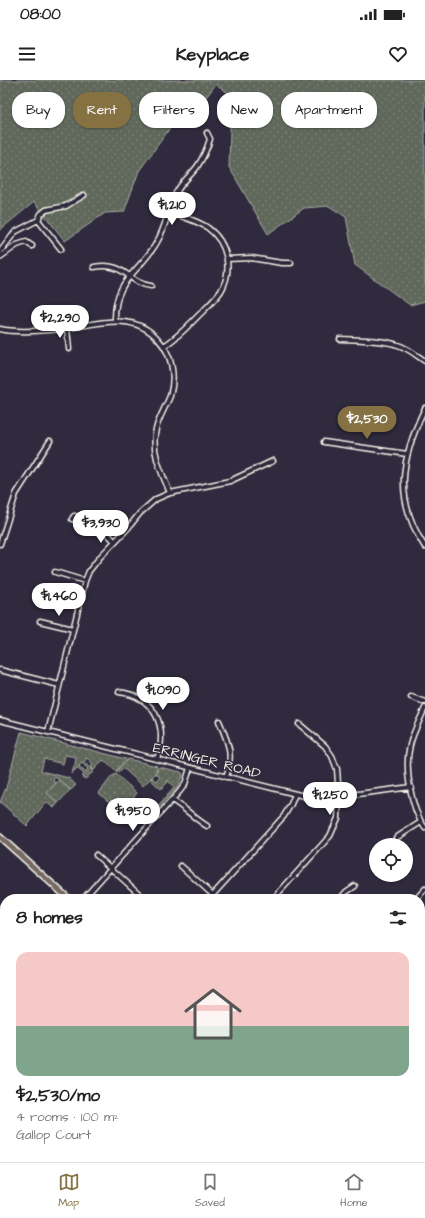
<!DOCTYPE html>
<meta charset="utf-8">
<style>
:root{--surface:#fff;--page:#f6f6f6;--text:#222;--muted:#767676;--line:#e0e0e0;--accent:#857141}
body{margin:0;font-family:"Architects Daughter",sans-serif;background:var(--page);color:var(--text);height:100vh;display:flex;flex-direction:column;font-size:15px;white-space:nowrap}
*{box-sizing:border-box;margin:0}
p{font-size:13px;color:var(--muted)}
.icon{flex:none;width:22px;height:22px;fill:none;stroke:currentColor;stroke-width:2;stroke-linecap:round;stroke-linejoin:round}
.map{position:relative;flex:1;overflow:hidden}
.sheet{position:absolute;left:0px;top:814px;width:425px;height:268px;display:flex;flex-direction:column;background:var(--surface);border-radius:16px 16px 0 0;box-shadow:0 1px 3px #0004}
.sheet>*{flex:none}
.guide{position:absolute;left:12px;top:12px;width:401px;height:36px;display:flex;gap:8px}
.fabs{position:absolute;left:369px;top:758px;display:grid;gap:8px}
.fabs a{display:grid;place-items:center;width:44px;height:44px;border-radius:50%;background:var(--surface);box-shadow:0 1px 3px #0004;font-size:20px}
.price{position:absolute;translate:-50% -34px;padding:0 9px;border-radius:14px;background:#fff;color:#222;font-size:13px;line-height:26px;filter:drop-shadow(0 1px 2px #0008)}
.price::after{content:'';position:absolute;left:50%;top:24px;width:12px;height:9px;margin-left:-6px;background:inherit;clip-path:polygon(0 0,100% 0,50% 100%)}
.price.on{background:var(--accent);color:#fff}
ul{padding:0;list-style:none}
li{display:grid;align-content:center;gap:8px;height:212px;padding:0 16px}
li+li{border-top:1px solid var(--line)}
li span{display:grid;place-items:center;height:124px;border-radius:12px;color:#555}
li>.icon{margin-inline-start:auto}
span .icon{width:72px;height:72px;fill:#fffc;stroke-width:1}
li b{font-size:17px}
h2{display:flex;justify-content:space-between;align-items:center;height:48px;padding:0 16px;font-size:17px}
.tag{padding:0 14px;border-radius:16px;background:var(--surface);box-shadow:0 1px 3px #0004;font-size:14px;line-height:36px}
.tag.on{background:var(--accent);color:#fff}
.status{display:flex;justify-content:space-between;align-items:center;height:28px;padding:0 20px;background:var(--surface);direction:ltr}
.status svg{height:11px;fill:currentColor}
header{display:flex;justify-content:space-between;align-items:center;height:52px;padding:0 16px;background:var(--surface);font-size:18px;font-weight:800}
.dock{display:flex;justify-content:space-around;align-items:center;height:56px;border-top:1px solid var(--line);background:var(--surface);font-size:11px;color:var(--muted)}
.dock a{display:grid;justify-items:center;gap:2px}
.dock .on{color:var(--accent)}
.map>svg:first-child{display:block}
.grass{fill:url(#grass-dots);stroke:#aaaca2}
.cemetery{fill:url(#cemetery-stones);stroke:#aaaca2}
.park{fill:url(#park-crowns);stroke:#aaaca2}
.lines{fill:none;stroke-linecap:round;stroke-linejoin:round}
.minor-casing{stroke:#f4f1e8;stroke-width:7}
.major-casing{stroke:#f4f1e8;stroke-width:8}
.minor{stroke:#2f2a3d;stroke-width:4}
.major{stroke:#766964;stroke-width:5}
.labels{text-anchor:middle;stroke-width:3;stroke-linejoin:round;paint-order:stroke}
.street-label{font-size:14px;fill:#f4f1e8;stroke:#2f2a3d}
</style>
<div class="status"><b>08:00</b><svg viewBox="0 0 49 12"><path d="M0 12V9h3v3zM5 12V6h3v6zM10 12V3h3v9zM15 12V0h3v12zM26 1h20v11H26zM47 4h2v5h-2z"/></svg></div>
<header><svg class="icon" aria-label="menu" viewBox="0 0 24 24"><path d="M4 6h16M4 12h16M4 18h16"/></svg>Keyplace<svg class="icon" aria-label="heart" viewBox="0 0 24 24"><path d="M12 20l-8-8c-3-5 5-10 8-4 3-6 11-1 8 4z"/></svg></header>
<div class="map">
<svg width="425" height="1082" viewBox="0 0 425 1082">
<defs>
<pattern id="grass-dots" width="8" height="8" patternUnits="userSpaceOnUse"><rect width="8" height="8" fill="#60685c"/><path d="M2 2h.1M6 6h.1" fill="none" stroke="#777e73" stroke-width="1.8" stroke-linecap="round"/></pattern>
<pattern id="cemetery-stones" width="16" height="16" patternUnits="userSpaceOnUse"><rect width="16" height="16" fill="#60685c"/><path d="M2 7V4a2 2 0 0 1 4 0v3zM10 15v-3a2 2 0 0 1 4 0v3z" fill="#777e73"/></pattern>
<pattern id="park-crowns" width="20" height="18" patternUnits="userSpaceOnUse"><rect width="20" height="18" fill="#60685c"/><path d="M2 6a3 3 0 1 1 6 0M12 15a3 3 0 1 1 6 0" fill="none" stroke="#777e73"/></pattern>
</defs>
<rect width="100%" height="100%" fill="#2f2a3d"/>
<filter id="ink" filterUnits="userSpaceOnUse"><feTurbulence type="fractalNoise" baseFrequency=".025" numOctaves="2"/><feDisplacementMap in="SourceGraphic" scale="8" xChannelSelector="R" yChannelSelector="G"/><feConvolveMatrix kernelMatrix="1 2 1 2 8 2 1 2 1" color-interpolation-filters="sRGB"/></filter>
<g filter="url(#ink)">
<path class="grass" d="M0,0H425V221L410,225L355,185L346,137L329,126L304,128L268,154L229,87L231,15L216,4L195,32L178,37L139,91L124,132L105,133L65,161L34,122L0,150Z
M21,652L126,679L116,691L103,680L94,690L91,687L93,684L87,678L84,682L94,691L90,695L86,691L88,689L82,683L79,686L89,696L85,699L82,697L84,694L77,688L71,694L75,685L76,677L65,675L63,684L44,679L41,691L69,698L76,705L71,710L55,697L53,700L56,703L47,713L58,723L54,728L46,722L27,746L0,722L6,708Z
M128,679L157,686L156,693L143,706L123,688L118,693L116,692Z
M159,687L181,692L183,694L177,708L157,730L150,724L152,721L158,726L174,708L168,700V702L161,709L151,700L152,697L156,701L160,697L156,694Z
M116,694L137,713L120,734H118L121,729L111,720L109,722L99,713L112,696Z"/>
<path class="cemetery" d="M420,948L425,952V998L421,1002L425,1006V1082H334L329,1077H420Z"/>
<path class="park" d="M59,700L70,710L58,723L47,713Z"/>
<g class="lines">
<g class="minor-casing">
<path id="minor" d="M38,140L61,169
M0,172L15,152L38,140L41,134L46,130L66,126L84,115
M0,177L17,165L26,162L32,166
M227,179L251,178L282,183H291
M94,187C126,181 128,204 151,206
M115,241C114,198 139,194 157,162C166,147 168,129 176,113C181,103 190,96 197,87C203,78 207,69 210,59L207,53
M67,248L69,269
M0,249C17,253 52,250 69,248C100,243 134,232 158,259C172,274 176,296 170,316C165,329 156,341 155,355C152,375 163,395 170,413
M340,259C359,260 380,259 398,265C408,268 416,275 425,281
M164,266C177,258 187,247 198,236C206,228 215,220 221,211C233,190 228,163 208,148C197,140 182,137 169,132
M425,328C401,378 393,418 425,467
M324,362L407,374
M72,439L74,436C91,440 104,448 115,462
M0,464L16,414L50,361
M55,492L85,501
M40,541L73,549
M0,590L59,605
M119,612C156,617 168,647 157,679
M411,617L425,622
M425,628C420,640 413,652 410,665C404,688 411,729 425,748
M0,640L308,717L328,718L411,707
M219,641C228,662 234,674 226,697
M48,652L85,501L89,491L100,477L128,448L140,433L156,419L170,413L230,401L273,381
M172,720C185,728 194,738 207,746
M396,758L421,742
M96,775L145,819
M181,786L213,815
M83,819L180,711L185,704L190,688
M209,819L284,736L291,724L295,714
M273,819L330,756L338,738L339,717L337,689L332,676L325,666L299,644
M340,819L346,812L355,806
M416,819L425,809
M0,828L5,832
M0,893L5,898
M0,912L5,906
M0,994L5,997
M0,1058L5,1063
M21,1077L26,1082
M94,1077L99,1082
M166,1077L172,1082
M174,1082L179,1077
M246,1082L250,1077"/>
</g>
<g class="major-casing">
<path id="major" d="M0,757L69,819
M315,1077L320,1082"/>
</g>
<use href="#minor" class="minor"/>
<use href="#major" class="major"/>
</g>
</g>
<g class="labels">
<g class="street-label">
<text transform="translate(207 680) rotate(14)" y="5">ERRINGER ROAD</text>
</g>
</g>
</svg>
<div class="fabs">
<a><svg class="icon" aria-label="locate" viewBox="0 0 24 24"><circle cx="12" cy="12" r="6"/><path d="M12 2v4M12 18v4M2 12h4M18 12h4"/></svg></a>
</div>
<b class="price" style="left:172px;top:146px">$1,210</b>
<b class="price" style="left:60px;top:259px">$2,290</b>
<b class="price on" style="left:367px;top:360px">$2,530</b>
<b class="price" style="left:101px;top:464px">$3,930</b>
<b class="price" style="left:59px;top:537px">$1,460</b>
<b class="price" style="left:163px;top:631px">$1,090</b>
<b class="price" style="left:330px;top:736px">$1,250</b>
<b class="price" style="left:133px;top:752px">$1,950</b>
<div class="guide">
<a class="tag">Buy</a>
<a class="tag on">Rent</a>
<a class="tag">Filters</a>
<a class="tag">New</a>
<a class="tag">Apartment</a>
</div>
<section class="sheet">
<h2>8 homes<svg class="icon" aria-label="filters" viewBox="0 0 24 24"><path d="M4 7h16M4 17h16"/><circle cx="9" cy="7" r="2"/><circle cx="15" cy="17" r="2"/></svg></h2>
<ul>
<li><span style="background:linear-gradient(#f6c9c9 60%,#7fa58c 0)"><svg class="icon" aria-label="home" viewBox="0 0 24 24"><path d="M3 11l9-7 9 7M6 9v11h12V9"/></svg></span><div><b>$2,530/mo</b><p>4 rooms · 100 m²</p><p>Gallop Court</p></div></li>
</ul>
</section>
</div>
<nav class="dock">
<a class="on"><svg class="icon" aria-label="map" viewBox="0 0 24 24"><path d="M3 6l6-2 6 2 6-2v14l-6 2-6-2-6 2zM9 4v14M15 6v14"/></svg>Map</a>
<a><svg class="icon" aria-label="saved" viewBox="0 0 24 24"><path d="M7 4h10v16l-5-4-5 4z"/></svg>Saved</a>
<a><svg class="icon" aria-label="home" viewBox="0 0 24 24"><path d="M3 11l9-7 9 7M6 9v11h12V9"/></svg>Home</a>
</nav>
